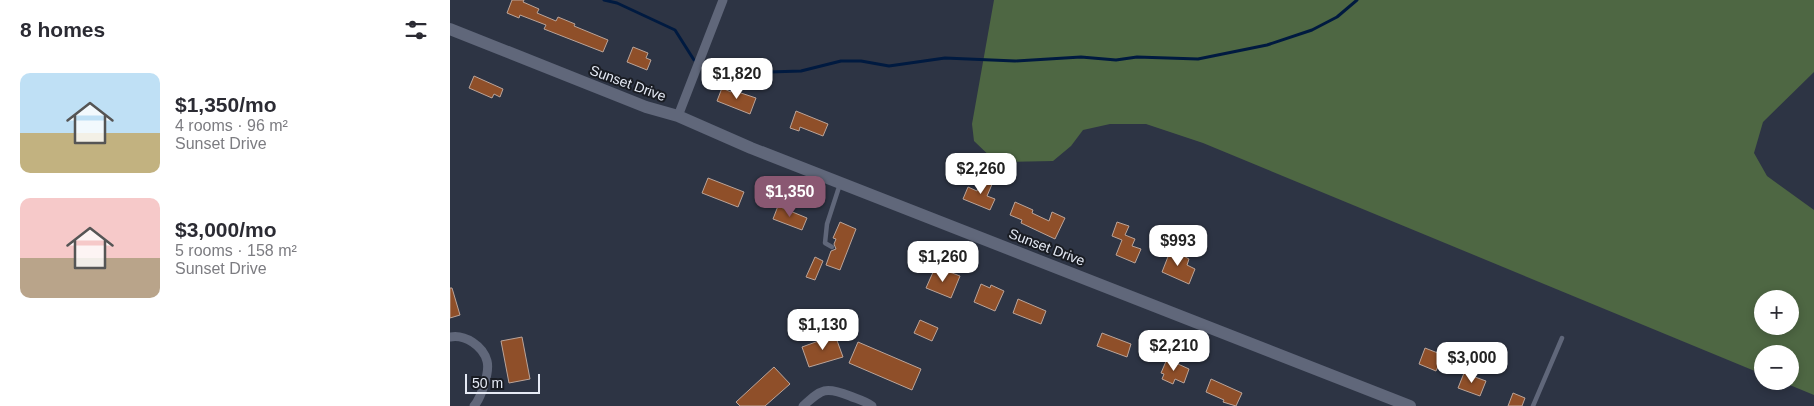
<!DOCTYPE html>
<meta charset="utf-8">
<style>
:root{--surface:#fff;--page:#f7f7f7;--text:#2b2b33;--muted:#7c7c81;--accent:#8a5872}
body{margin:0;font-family:Arial,sans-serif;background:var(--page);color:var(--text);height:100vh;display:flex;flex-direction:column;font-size:19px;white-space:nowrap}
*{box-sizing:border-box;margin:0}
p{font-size:16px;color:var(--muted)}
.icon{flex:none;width:28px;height:28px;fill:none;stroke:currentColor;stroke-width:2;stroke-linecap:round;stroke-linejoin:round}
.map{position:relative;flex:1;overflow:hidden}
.drawer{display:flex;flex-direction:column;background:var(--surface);width:450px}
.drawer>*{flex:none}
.tools{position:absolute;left:1304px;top:290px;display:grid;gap:10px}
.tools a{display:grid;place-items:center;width:45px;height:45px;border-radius:50%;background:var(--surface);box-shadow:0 2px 8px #0003;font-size:25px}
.scale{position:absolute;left:15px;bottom:12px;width:75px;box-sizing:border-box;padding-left:5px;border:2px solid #e5eaf5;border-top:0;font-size:14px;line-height:18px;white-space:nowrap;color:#e5eaf5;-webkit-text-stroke:4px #191c23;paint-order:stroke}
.price{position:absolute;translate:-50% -42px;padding:0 11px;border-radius:10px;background:#fff;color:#222;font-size:16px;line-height:32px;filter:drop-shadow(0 1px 2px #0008)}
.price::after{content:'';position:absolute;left:50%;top:30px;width:15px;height:11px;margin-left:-8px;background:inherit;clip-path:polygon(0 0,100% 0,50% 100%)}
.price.current{background:var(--accent);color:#fff}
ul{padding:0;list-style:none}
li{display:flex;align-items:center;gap:15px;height:125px;padding:0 20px}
li span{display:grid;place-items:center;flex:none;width:140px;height:100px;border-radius:10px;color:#555}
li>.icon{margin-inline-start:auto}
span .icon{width:60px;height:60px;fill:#fffc;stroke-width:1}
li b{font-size:21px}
h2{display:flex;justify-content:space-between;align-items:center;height:60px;padding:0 20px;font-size:21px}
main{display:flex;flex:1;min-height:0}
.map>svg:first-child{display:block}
.green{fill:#4e6743;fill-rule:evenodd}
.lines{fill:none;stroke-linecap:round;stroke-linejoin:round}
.stream{stroke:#001a40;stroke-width:3}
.building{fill:#8f4f29;stroke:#bba499}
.lane{stroke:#60677a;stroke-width:4.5}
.street{stroke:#60677a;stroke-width:9}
.secondary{stroke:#60677a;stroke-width:12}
.labels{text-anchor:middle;stroke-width:4;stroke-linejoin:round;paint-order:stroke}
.street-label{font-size:14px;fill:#e5eaf5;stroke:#191c23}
</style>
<main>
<section class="drawer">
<h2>8 homes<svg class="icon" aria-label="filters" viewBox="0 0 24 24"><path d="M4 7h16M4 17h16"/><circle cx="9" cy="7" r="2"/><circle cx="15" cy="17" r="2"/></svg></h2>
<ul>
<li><span style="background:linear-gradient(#bfe0f5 60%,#c2b280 0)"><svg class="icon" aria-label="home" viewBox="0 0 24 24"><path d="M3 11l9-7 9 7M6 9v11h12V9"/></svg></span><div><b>$1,350/mo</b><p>4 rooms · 96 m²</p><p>Sunset Drive</p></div></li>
<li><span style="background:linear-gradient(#f6c9c9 60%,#b9a48a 0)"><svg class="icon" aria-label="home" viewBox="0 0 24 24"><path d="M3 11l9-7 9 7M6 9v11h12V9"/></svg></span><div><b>$3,000/mo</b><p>5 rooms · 158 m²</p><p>Sunset Drive</p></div></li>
</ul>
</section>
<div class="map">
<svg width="1364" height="406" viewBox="0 0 1364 406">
<rect width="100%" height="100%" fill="#2d3444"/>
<path class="green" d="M544,0H1364V72L1313,122L1304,153L1317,176L1364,210V395L1330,381H1340V354H1312V374L753,143L696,124H660L633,130L621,146L603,161L546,162L524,141L522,124ZM1312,299H1340V326H1312Z"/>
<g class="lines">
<path class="stream" d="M154,0L167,3L225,30L244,60
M257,69L280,78L296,77L319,72L351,71L391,61H411L439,66L495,58L565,61L631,57L666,60L687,57L748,59L817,45L862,30L887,17L907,0"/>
</g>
<path class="building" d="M62,0H74L73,2L89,9L87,13L106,21L108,17L125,24L124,26L158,40L153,52L94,29L96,25L70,15L69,18L57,13Z
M183,47L198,53L196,58L201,60L197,70L177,62Z
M24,76L53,89L50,97L44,94L42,98L19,88Z
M272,88L281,92L282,90L306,98L300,114L267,101Z
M346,111L378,124L373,136L350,127L349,131L340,128Z
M532,177L543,182L537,196L545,199L540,210L513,199L518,187L527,191Z
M258,178L294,192L288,207L252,193Z
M565,202L583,210L582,213L599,221L602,212L615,218L605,239L571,223L572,220L560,215Z
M328,206L357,218L352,230L323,219Z
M390,222L406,229L390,270L376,265L381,251L386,249L384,244L386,239L383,238Z
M667,222L679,226L675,235L685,239L682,246L691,249L685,263L666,255L672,240L662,236Z
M721,249L739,259L737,265L745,269L739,284L712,272Z
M365,257L373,261L365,280L356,277Z
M484,270L496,275L497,271L510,276L501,298L476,288Z
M531,284L540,288L541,285L554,291L545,311L524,302Z
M0,288H2L10,315L0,318Z
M568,299L596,311L591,324L563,313Z
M470,320L488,328L482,341L464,333Z
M652,333L681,344L677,357L647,346Z
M385,335L393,357L359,367L352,347Z
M72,337L80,379L59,383L51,341Z
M408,342L471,369L462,390L399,363Z
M975,348L993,355L986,371L969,364Z
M717,359L739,369L734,383L725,379L723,384L712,379L714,374L711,373Z
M324,367L340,384L315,406H290L286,402Z
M1014,373L1036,381L1030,396L1008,388Z
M761,379L792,393L786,406L773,402L774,400L756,392Z
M1063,393L1075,398L1072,406H1058Z"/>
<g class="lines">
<path class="lane" d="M382,247L375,243L377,224L390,184
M1083,406L1112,338"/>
<path class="street" d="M228,116L273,0
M0,337C15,334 33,346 37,361C40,372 31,398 24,406
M353,406C372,389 375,386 400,396C407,399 416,401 422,406"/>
<path class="secondary" d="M0,29L196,107L228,116L301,148L960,406"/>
</g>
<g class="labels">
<g class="street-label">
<text transform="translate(178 83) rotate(20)" y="5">Sunset Drive</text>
<text transform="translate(597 247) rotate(21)" y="5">Sunset Drive</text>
</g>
</g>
</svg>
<div class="tools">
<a>+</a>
<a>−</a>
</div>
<div class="scale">50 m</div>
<b class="price" style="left:287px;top:100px">$1,820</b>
<b class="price" style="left:531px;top:195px">$2,260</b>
<b class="price current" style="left:340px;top:218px">$1,350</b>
<b class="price" style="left:728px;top:267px">$993</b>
<b class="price" style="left:493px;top:283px">$1,260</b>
<b class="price" style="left:373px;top:351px">$1,130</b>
<b class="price" style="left:724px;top:372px">$2,210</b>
<b class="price" style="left:1022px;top:384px">$3,000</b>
</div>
</main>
